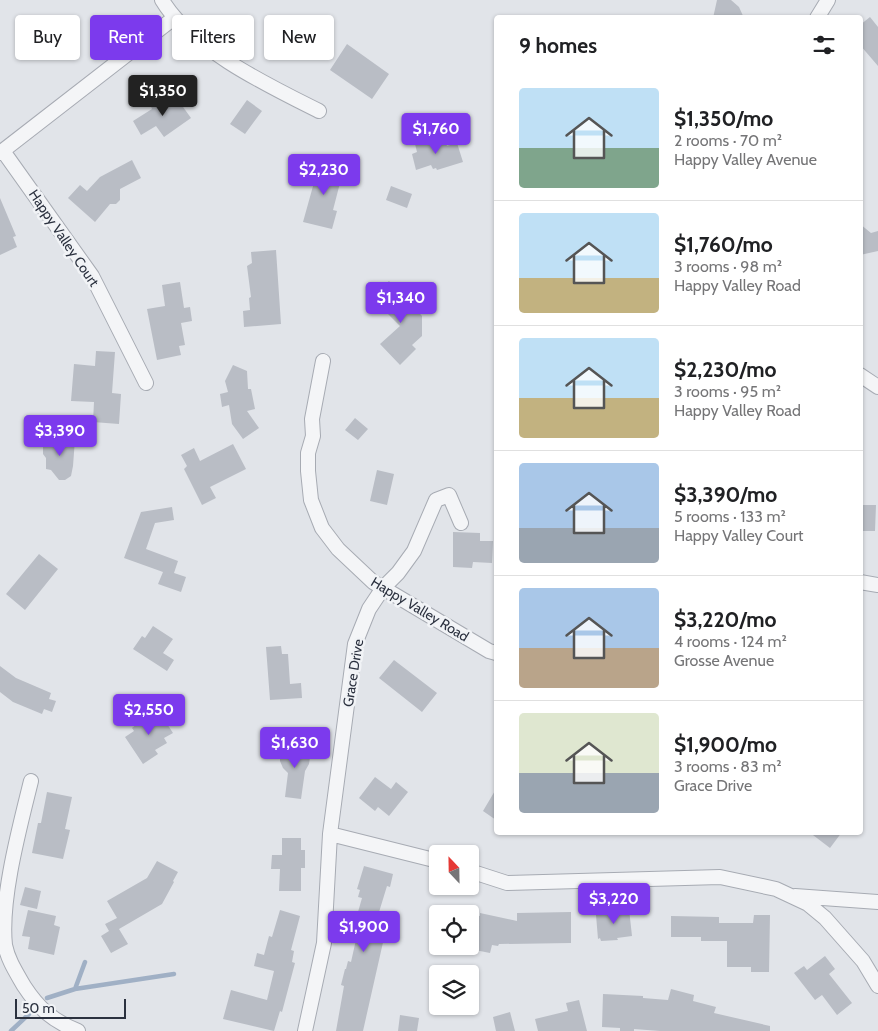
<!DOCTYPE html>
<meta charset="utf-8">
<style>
:root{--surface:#fff;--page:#f6f6f6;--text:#202124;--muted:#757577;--line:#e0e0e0;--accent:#7c3aed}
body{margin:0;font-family:Cabin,sans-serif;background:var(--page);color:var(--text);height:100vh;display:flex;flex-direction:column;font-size:19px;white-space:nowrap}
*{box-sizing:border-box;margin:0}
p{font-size:16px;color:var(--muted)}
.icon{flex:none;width:28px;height:28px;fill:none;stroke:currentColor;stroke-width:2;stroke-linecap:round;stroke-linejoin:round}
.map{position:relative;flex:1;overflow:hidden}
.drawer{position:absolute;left:494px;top:15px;width:369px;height:820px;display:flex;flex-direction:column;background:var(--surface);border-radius:5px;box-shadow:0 1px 4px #0004}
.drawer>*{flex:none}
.hud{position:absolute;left:15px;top:15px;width:404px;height:45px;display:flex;gap:10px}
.needle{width:32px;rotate:338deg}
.controls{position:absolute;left:429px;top:845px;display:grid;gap:10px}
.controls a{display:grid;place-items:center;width:50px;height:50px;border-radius:5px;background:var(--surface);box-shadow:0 1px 4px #0004;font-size:25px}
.scale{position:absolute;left:15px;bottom:12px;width:111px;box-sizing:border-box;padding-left:5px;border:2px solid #2b313f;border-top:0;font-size:14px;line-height:18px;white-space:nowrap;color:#2b313f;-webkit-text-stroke:4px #f1f3f6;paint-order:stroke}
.price{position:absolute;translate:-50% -42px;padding:0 11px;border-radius:5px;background:var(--accent);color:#fff;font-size:16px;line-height:32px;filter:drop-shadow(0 1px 2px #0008)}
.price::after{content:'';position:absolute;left:50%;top:30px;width:15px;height:11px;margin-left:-8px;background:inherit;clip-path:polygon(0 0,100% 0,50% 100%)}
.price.current{background:#222;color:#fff}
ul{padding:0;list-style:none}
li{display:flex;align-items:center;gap:15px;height:125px;padding:0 25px}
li+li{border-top:1px solid var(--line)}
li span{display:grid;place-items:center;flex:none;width:140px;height:100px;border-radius:5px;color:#555}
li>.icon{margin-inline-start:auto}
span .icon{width:60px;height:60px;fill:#fffc;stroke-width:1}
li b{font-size:21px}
h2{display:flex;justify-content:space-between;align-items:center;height:60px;padding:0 25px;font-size:21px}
.chip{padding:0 18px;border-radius:5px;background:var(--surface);box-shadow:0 1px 4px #0004;font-size:18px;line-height:45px}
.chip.current{background:var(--accent);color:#fff}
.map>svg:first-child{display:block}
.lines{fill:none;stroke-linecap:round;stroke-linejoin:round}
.stream{stroke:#a0b0c5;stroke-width:4.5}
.building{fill:#b9bdc5}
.minor-casing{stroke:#a7abb3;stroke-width:16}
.minor{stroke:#f4f5f7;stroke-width:14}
.labels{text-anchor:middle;stroke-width:5;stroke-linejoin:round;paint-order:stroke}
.street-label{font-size:14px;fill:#2b313f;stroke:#f1f3f6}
</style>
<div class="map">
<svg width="878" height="1031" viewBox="0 0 878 1031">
<rect width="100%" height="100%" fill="#e1e4e9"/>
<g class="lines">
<path class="stream" d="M75,989L174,974
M47,998L75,989L85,962
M11,1031L29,1014"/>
</g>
<path class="building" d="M717,0H731L739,7L744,18H713Z
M870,17L878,27V66L860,45V25Z
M347,44L389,74L372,99L330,70Z
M167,95L172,103L178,100L191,118L164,137L156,126L141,135L133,121L152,109L150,104L154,99Z
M247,100L262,111L245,134L230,124Z
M444,138L447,146L457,143L463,162L437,170L436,168L433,169L431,165L416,170L412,154L417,152L415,144L429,139L430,142Z
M132,160L141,178L120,189V200L116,204H110L95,222L68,198L80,185L87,191L100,177Z
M320,161L342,167L337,183H340L333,210L337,211L332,229L303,222Z
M391,186L412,194L407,208L386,200Z
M0,198L16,236L13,237L17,247L0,255Z
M860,224L871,233L878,231V251L860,255Z
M276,250L281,324L244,327L243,311L250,310L249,298L251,297L247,266L252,263L251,252Z
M389,281L422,316V336L412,345L416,349L400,365L380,344L400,326L388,314L391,310L375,293Z
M180,282L184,308L190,307L192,321L181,323L185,345L179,346L181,355L157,360L147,309L165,306L162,285Z
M96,351L115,352L112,393L121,394L119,424L93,422L94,402L71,401L74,364L95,366Z
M233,365L247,371L248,389H251L255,409L247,411L259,428L243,439L232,424L229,405L222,407L220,394L228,392L225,381Z
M355,418L368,429L358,440L345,430Z
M50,437L75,439L73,466L71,476L65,480H59L51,470L46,469V458L43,454V447L50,444Z
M233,444L246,469L210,487L216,498L202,505L184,469L187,466L181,455L194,448L200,461Z
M377,470L394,474L387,505L370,501Z
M860,505H876L875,531H863V517H860Z
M172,507L174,520L155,523L146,549L178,561L174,573L186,577L181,592L158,584L163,572L124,558L141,512Z
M453,532L480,533V541H493L492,563L473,562L472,568L453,567Z
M39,554L58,569L25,610L6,594Z
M153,626L173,639L163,653L174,660L167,671L133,649L142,636L145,638Z
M281,646L282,654H288L290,684L301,683L302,698L270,700L266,647Z
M394,660L437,693L422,712L379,678Z
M0,666L16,678L51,693L49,699L56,701L52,712L44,709L42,714L13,702L0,692Z
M158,710L173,733L164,738L167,743L155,750L158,754L143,764L125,737L134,731L132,728L137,724L136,721L151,711L153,713Z
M295,743L299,744L308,751L310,757L309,764L305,771L301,799L285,797L288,773L283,768L280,761V753L284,748Z
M375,777L391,789L396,782L408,792L389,816L378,807L375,811L359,798Z
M496,789V820L483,811Z
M47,792L72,797L65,829L70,830L63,859L32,853L38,823H41Z
M809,832H842L830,848Z
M282,838H301V850H305V868H301V891H279L280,869H271L272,855H282Z
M157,861L178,872L173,881L174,882L162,904L119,929L128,944L111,953L101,936L109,931L105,924L117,918L107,901L147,878Z
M364,866L393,874L390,887L387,886L372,935L384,938L363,1031H336L344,986L341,985L345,969H346L348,961L351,962L362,913L358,912L362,898L358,897L360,890L357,889Z
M25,887L41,891L37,909L20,905Z
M629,909L632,936L617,938L618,940L601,941L600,938L598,939L596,915L608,914L607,911Z
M28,910L56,916L54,925L60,927L54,955L28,949L30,937L22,936Z
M280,910L300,916L291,950L294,951L292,962L295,963L282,1012L280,1011L274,1031L223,1019L231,990L267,1000L274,971L254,966L257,953L264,955L269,936L272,937Z
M571,912V943L499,944L498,946L492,945L490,953L470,949V914L480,916V913L517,921V913Z
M754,915H770L769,972H751V967H727V941H701V937H671V916L719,917V923H753Z
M825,956L835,969L829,974L852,1003L837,1015L822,995L815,1000L794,973L804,966L807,970Z
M671,989L694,995L693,1001L716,1007L714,1013L770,1026V1031H660L634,1029V1031H620V1028L602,1027L603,994L643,996V998L668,1000Z
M579,1000L587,1031H538L535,1019L568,1011L566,1003Z
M510,1012L515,1031H496L493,1017Z
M400,1015L419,1018L417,1031H398Z"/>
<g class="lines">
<g class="minor-casing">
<path id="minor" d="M162,0C191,49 269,86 319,111
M817,18L828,0
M3,151L92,276L146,383
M0,153L174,18
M323,361L312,419L313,436L308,453V471L311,500L322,528L338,549L373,582L489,651L496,653
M860,375L878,387
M860,582L878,585
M31,781C20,826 0,899 5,945C8,960 16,972 24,986C39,1009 53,1021 78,1031
M330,834L438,861
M470,871L507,883L720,877L776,889L808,904L825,918L863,961L878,986
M795,896L878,902
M305,1031L324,943L330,834L355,644L369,609L383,588L398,573L414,551L436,500L449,495L461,523"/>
</g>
<use href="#minor" class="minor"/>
</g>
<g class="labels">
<g class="street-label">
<text transform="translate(64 238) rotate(56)" y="5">Happy Valley Court</text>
<text transform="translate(420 609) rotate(31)" y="5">Happy Valley Road</text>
<text transform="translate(353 673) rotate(-81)" y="5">Grace Drive</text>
</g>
</g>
</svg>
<div class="controls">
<a><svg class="needle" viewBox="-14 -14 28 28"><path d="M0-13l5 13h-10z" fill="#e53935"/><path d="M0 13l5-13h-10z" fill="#757577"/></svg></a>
<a><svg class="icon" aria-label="locate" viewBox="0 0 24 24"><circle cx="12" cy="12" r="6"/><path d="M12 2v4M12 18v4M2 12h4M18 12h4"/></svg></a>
<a><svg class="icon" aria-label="layers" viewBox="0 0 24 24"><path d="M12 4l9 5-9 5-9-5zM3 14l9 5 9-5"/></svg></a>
</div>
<div class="scale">50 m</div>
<b class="price current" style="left:163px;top:117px">$1,350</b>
<b class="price" style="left:436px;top:155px">$1,760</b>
<b class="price" style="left:324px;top:196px">$2,230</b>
<b class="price" style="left:401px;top:324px">$1,340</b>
<b class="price" style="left:60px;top:457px">$3,390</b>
<b class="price" style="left:149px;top:736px">$2,550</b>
<b class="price" style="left:295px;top:769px">$1,630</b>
<b class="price" style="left:614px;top:925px">$3,220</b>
<b class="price" style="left:364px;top:953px">$1,900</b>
<div class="hud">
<a class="chip">Buy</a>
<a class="chip current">Rent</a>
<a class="chip">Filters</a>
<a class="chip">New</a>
</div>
<section class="drawer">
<h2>9 homes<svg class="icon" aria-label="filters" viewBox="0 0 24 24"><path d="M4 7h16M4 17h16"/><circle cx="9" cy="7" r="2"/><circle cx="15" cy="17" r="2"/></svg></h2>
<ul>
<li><span style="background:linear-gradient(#bfe0f5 60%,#7fa58c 0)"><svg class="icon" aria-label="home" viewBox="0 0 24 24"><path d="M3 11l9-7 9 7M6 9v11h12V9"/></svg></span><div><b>$1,350/mo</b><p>2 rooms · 70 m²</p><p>Happy Valley Avenue</p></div></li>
<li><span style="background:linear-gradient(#bfe0f5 65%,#c2b280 0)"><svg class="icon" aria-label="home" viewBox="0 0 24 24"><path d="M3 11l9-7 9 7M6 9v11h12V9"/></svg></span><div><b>$1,760/mo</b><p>3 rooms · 98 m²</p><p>Happy Valley Road</p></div></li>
<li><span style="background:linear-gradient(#bfe0f5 60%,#c2b280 0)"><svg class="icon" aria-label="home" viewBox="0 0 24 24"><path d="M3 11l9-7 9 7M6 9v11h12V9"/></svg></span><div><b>$2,230/mo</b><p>3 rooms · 95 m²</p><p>Happy Valley Road</p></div></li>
<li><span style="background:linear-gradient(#a9c7e8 65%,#9aa5b1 0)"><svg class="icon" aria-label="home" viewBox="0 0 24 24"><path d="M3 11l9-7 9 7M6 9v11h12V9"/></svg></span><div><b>$3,390/mo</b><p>5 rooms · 133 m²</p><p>Happy Valley Court</p></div></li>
<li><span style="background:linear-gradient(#a9c7e8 60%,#b9a48a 0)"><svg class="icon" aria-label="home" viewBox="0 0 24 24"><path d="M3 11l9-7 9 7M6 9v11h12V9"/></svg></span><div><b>$3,220/mo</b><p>4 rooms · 124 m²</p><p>Grosse Avenue</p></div></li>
<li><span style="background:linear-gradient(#dfe7d0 60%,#9aa5b1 0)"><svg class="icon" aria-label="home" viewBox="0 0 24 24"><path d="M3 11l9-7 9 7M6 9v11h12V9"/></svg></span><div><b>$1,900/mo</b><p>3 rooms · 83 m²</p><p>Grace Drive</p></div></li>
</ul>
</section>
</div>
